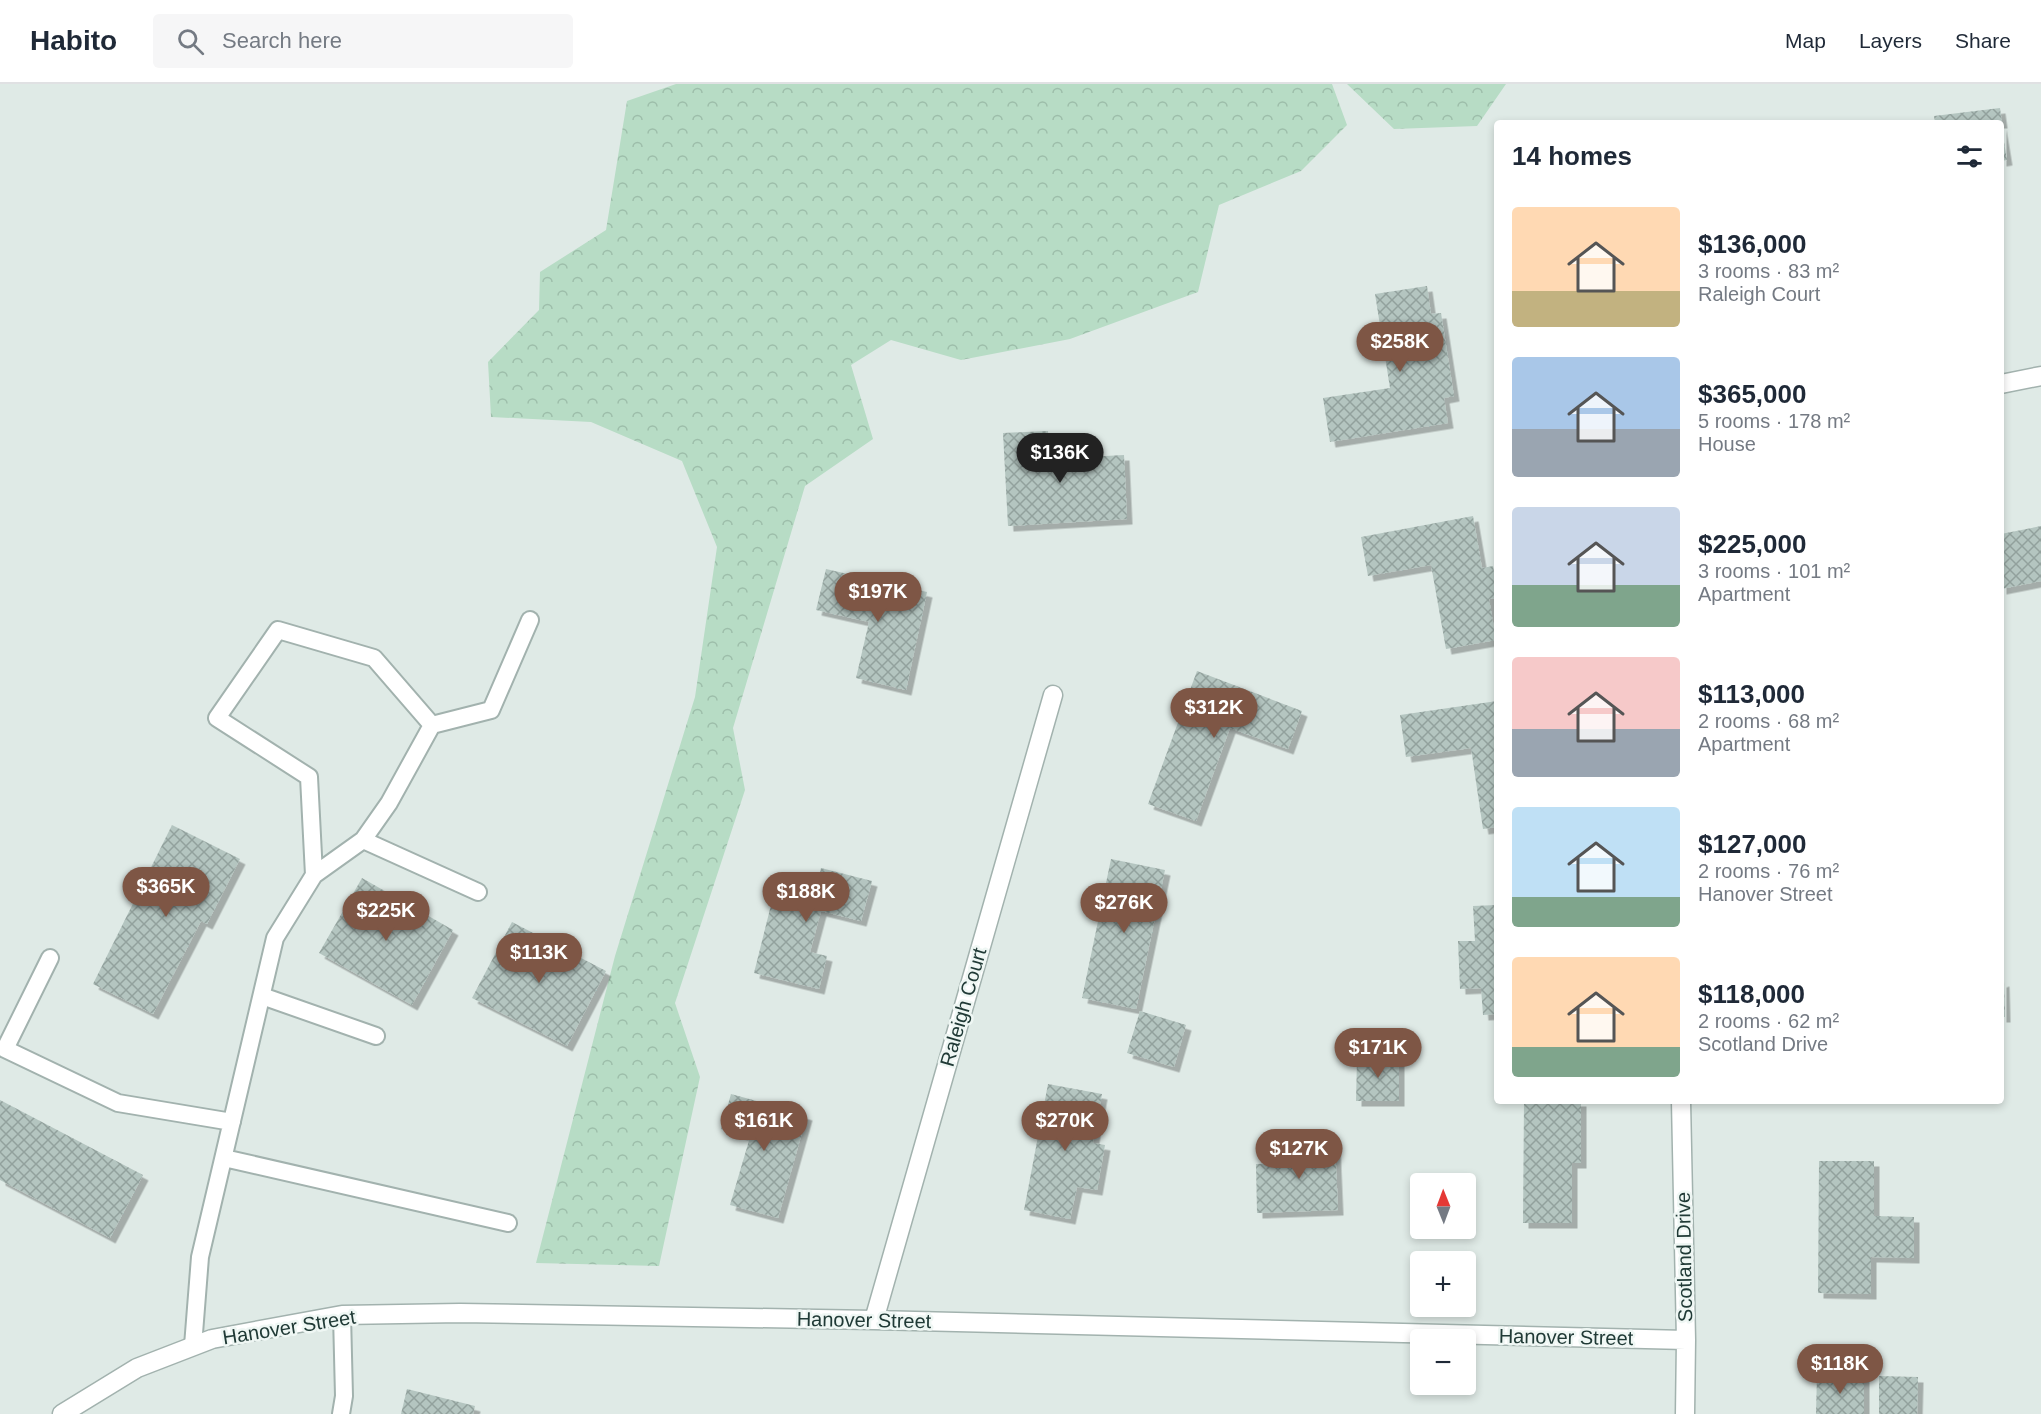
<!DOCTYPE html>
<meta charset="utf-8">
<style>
:root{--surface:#fff;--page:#f6f6f7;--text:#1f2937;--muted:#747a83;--line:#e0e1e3;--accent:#7e5645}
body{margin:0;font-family:Helvetica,sans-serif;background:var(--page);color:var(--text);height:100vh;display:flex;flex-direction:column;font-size:22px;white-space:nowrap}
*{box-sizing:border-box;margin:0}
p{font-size:20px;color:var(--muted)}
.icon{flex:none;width:33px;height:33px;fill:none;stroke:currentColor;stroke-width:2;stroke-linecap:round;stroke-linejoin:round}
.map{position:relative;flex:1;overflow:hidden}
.sheet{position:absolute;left:1494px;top:36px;width:510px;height:984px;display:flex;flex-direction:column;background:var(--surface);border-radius:6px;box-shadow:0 3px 9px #0003}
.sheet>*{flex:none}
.needle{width:39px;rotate:359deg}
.buttons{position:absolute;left:1410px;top:1089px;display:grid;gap:12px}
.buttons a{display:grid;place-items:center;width:66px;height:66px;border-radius:6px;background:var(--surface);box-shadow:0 3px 9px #0003;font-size:30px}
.price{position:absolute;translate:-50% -51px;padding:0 14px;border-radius:21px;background:var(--accent);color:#fff;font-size:20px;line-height:39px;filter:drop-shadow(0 2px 3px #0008)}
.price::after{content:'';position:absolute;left:50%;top:36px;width:18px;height:14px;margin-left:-9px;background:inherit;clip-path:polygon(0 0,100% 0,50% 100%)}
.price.on{background:#222;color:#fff}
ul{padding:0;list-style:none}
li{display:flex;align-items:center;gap:18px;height:150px;padding:0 18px}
li span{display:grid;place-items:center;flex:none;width:168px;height:120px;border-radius:6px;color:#555}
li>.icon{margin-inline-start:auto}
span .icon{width:72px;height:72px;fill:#fffc;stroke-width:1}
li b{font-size:26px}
h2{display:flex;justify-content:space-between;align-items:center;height:72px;padding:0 18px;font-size:26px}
header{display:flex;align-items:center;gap:36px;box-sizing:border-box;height:84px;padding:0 30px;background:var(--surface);border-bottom:2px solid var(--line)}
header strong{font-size:28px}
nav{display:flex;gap:33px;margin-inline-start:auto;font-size:21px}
.search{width:420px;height:54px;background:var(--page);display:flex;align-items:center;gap:15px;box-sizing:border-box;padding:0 21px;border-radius:6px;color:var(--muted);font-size:22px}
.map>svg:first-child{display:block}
.forest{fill:url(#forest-crowns)}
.building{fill:url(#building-cross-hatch);filter:url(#shadow)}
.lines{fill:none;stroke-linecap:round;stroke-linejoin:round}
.service-casing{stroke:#a2b2ae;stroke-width:20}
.minor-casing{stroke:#a2b2ae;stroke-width:21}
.service{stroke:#fff;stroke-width:16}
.minor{stroke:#fff;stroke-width:18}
.labels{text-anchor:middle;stroke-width:5;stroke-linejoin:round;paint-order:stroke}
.street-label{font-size:20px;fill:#203a36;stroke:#eff7f4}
</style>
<header>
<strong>Habito</strong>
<div class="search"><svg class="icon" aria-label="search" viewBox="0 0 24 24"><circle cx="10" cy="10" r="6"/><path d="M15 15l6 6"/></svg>Search here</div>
<nav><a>Map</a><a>Layers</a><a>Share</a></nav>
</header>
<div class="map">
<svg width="2041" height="1330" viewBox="0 0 2041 1330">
<defs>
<pattern id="forest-crowns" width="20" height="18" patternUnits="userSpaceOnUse" patternTransform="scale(1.5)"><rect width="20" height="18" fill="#b7dcc5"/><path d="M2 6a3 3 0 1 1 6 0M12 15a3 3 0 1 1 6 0" fill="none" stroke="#9dbeaa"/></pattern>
<pattern id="building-cross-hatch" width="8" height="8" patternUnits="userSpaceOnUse" patternTransform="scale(1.5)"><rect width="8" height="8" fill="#b4c5c0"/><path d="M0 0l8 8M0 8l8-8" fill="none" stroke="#92a19d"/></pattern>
<filter id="shadow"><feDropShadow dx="5.5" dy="5.5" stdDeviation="0" flood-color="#0004"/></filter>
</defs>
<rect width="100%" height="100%" fill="#dfeae6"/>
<path class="forest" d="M676,0H1332L1347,41L1301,87L1219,121L1198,208L1070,255L961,276L891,256L851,281L873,355L805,402L733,644L745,706L675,919L700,993L659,1182L536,1179L615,872L695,613L717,463L682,377L591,338L491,333L488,278L539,226L540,188L606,146L627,17Z
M1347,0H1506L1477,42L1394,45Z"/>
<path class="building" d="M2000,24L2002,39H1935L1934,32Z
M2001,40L2007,76L2001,77Z
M1427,202L1431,230L1441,229L1454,312L1444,314L1448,339L1330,358L1323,314L1390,304L1375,210Z
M1048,347L1050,375L1124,371L1127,435L1008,442L1003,349Z
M1473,432L1482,484L1493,482L1497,504V514L1489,515L1496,556L1446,565L1431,481L1368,492L1361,453Z
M2041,442V497L2001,505V450Z
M826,485L927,508L906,606L856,594L869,538L816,526Z
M1197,587L1302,627L1288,665L1230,644L1196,737L1148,720Z
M1497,617V743L1483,745L1471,664L1406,673L1400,631Z
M172,741L240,775L207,840L201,837L153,930L93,900Z
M1111,775L1165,786L1136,925L1082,914Z
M821,784L872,797L861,837L821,827L810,868L827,872L819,905L754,889L779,789L818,798Z
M362,794L453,846L412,921L319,869Z
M1497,821V930L1483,931L1481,904L1460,905L1458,857H1475L1473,822Z
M512,838L606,887L567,962L472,914Z
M2004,897L2005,933H2001V898Z
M1140,927L1186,941L1174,983L1127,969Z
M1399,973V1017H1356L1357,974Z
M1048,1000L1102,1010L1093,1059L1105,1061L1097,1106L1077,1103L1070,1135L1024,1126Z
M731,1010L807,1031L778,1134L730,1121L750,1053L721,1045Z
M0,1016L143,1091L110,1154L0,1096Z
M1524,1017H1581V1079H1572V1139H1523Z
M1335,1058L1338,1126L1257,1129L1256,1080L1287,1079L1286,1060Z
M1819,1077H1874V1132L1914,1133V1174L1871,1173V1210L1818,1209Z
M1817,1291H1864V1330H1816Z
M1879,1292L1918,1293L1917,1330H1879Z
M407,1305L475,1322L473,1330H401Z"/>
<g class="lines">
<g class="service-casing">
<path id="service" d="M363,756L478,808
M314,791L309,693L217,634L278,546L374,574L432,641
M50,874L5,965L118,1019L232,1038
M262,912L376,952
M224,1074L508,1139
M193,1262L200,1173L275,854L314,791L363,756L389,719L432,641L491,626L530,536
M341,1330L344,1312L342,1231"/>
</g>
<g class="minor-casing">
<path id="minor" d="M2001,300L2041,292
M1681,1017L1686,1256L1685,1330
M874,1236L1053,611
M62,1330L137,1284L212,1255L342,1231L460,1229L874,1236L1686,1256"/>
</g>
<use href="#service" class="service"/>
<use href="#minor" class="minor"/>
</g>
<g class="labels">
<g class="street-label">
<text transform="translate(963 923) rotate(-74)" y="7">Raleigh Court</text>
<text transform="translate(1684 1173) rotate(-91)" y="7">Scotland Drive</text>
<text transform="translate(864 1236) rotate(1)" y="7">Hanover Street</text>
<text transform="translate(289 1243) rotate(-9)" y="7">Hanover Street</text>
<text transform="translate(1566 1253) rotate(1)" y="7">Hanover Street</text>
</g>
</g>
</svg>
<div class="buttons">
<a><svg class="needle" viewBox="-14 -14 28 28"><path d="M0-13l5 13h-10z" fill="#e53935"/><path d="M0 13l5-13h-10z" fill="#747a83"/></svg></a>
<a>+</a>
<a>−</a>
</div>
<b class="price" style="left:1400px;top:289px">$258K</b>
<b class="price on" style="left:1060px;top:400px">$136K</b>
<b class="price" style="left:878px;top:539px">$197K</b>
<b class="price" style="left:1214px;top:655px">$312K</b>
<b class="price" style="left:166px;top:834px">$365K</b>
<b class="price" style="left:806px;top:839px">$188K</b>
<b class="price" style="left:1124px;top:850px">$276K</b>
<b class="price" style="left:386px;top:858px">$225K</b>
<b class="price" style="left:539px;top:900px">$113K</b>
<b class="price" style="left:1378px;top:995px">$171K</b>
<b class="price" style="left:764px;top:1068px">$161K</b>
<b class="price" style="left:1065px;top:1068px">$270K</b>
<b class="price" style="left:1299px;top:1096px">$127K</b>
<b class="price" style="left:1840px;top:1311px">$118K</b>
<section class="sheet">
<h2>14 homes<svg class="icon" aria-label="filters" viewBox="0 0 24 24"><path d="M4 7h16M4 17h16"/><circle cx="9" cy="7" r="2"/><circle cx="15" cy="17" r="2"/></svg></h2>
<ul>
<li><span style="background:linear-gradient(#ffd9b3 70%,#c2b280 0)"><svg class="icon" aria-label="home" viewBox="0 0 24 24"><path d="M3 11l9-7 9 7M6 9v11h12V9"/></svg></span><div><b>$136,000</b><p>3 rooms · 83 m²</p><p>Raleigh Court</p></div></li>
<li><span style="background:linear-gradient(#a9c7e8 60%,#9aa5b1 0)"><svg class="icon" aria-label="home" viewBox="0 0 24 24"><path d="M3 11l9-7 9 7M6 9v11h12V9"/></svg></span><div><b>$365,000</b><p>5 rooms · 178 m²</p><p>House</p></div></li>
<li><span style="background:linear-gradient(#c9d6e8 65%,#7fa58c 0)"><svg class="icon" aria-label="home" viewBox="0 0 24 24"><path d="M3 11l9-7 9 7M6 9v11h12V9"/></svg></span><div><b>$225,000</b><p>3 rooms · 101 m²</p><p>Apartment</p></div></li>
<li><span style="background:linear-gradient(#f6c9c9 60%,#9aa5b1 0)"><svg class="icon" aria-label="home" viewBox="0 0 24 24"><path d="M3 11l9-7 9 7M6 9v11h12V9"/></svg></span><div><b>$113,000</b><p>2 rooms · 68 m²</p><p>Apartment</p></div></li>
<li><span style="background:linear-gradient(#bfe0f5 75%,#7fa58c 0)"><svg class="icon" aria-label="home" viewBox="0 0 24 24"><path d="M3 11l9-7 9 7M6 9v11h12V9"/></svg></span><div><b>$127,000</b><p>2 rooms · 76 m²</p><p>Hanover Street</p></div></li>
<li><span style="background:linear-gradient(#ffd9b3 75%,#7fa58c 0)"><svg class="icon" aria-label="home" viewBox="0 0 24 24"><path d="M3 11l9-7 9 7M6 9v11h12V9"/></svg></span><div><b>$118,000</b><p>2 rooms · 62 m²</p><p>Scotland Drive</p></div></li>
</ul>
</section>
</div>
